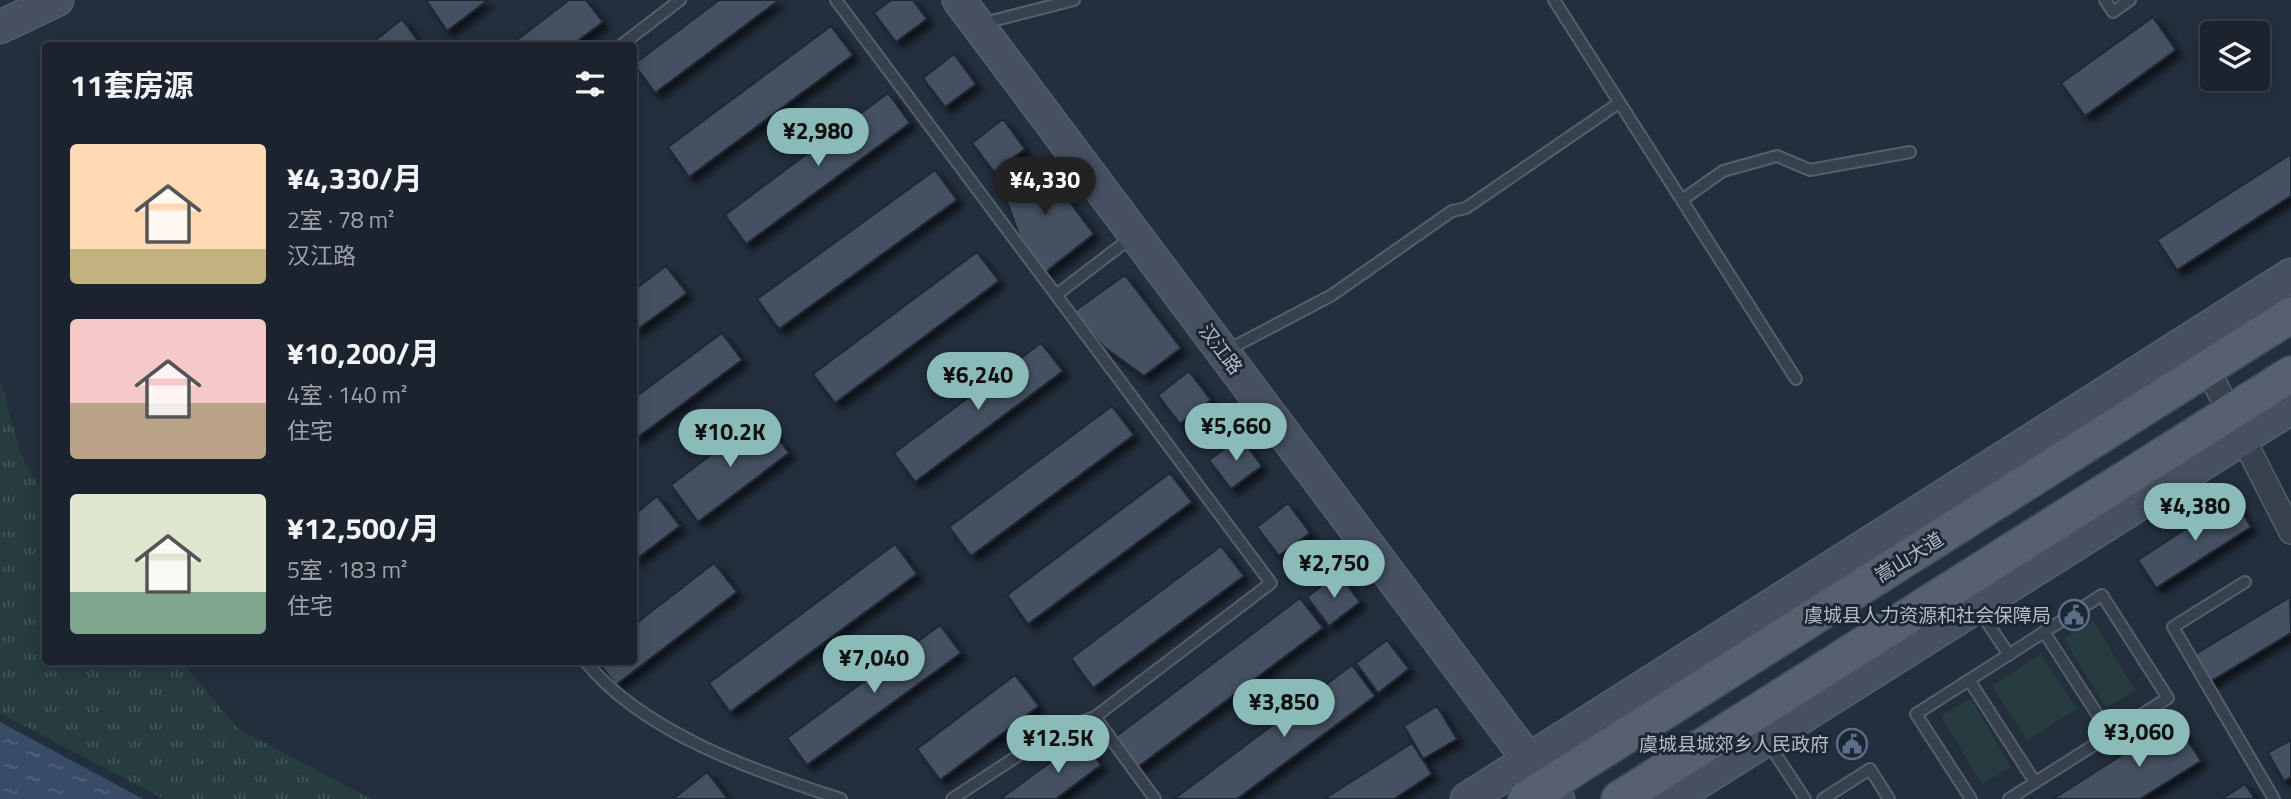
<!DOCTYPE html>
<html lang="zh">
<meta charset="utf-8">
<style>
:root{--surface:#1b232e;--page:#282f3a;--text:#f1f3f6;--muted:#a0a4aa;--line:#39404a;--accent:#8bbbb9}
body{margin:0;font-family:"Titillium Web","Noto Sans SC",sans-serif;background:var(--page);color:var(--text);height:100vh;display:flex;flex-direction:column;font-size:26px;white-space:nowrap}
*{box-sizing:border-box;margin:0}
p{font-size:23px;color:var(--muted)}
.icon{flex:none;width:38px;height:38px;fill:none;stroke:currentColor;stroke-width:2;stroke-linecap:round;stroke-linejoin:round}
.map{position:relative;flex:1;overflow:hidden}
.side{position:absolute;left:42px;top:42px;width:595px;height:623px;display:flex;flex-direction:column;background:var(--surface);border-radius:7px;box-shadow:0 4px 18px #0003,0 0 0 2px var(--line)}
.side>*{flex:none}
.buttons{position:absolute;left:2200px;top:21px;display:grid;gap:14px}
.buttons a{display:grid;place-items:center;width:70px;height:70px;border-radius:7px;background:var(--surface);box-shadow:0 4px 18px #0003,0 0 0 2px var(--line);font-size:35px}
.price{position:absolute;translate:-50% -60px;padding:0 16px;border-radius:24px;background:var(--accent);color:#111;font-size:23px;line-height:46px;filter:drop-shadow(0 2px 4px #0008)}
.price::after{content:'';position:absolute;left:50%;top:42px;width:21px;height:16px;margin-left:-10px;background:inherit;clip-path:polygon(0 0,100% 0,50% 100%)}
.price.current{background:#222;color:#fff}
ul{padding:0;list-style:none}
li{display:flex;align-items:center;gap:21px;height:175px;padding:0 28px}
li span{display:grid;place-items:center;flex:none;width:196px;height:140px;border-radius:7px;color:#555}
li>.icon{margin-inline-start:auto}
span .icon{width:84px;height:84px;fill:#fffc;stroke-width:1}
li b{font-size:30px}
h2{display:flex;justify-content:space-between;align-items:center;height:84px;padding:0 28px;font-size:30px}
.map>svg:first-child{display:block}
.grass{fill:#263c3f}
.park{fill:url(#park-tufts)}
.water{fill:url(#water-ripples)}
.building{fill:#455162;stroke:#1f2835;stroke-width:2;filter:url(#shadow)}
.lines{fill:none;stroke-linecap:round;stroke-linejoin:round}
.lane-casing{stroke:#565f6c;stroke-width:14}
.street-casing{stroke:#565f6c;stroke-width:26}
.secondary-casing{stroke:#565f6c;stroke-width:35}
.primary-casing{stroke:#414a57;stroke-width:38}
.lane{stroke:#38414e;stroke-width:10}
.street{stroke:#38414e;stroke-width:23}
.secondary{stroke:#465061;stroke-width:32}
.primary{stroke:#56606e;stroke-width:35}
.labels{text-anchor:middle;stroke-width:6;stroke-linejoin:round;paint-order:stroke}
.street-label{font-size:19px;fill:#b4bcc9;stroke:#1d2633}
.poi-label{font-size:19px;fill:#b4bcc9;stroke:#1d2633;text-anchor:end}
</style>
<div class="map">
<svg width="2291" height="799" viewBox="0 0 2291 799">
<defs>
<pattern id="park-tufts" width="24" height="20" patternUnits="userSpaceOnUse" patternTransform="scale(1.75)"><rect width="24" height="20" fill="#263c3f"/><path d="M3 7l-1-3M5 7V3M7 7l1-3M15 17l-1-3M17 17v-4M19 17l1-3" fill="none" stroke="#435659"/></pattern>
<pattern id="water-ripples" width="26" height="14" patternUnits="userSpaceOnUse" patternTransform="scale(1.75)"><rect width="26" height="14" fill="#394c67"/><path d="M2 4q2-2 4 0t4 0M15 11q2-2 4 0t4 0" fill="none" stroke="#53647b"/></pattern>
<filter id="shadow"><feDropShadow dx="6" dy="6" stdDeviation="3.5" flood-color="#0009"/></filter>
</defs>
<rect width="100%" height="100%" fill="#242f3e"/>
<path class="grass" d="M2093,621L2135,690L2106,708L2064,639Z
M2041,654L2077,709L2027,740L1992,686Z
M1970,698L2011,767L1982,784L1941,716Z"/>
<path class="park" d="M0,380L21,455L45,496L46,662H182L237,728L371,799H164L0,713Z"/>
<path class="water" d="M0,722L143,799H0Z"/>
<path class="building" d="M426,0H488L447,31Z
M569,0H586L603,22L571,46H509Z
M719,0H779L655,93L634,64Z
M891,0H913L927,19L896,42L874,13Z
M2153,17L2176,50L2085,116L2061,83Z
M402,19L422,46H368Z
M831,26L853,55L689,177L668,147Z
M954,54L976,84L945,107L923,78Z
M888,93L910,123L746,244L725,215Z
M1003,119L1025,149L994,172L972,143Z
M2291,154V196L2177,270L2157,240Z
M1038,160L1094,234L1043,274L1019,235L1002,188Z
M935,170L957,200L779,329L757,299Z
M977,252L999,281L835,403L813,374Z
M666,266L687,293L634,332V290Z
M1125,275L1181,348L1144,376L1104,347L1073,312Z
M722,333L742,360L634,440V398Z
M1041,343L1063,371L915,482L894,453Z
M1189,371L1211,400L1180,424L1158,395Z
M1112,406L1134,435L971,556L949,527Z
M762,416L789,453L698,522L671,485Z
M1240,437L1262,466L1231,489L1209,460Z
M1170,473L1192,502L1028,624L1007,595Z
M657,496L680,526L634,561V515Z
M2233,498L2251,527L2156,588L2138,560Z
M1288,503L1310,533L1279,556L1257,527Z
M895,544L917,574L730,712L709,683Z
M1221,546L1244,576L1093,688L1071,658Z
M714,563L737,592L616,685L598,662H634V625Z
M1338,573L1360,602L1329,626L1307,597Z
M2290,597L2291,633L2208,683L2192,656Z
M1300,598L1323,628L1138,767L1115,737Z
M940,625L961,653L807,765L787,738Z
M1387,640L1409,669L1378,693L1356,663Z
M1352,665L1375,696L1237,799H1174Z
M1015,675L1039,706L940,780L917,749Z
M1437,706L1457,739L1423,759L1404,726Z
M2175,721L2201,761L2140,799H2053Z
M1082,739L1101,765L1056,799H1000Z
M2291,740V777L2284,781L2268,753Z
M1412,743L1432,774L1394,799H1324Z
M707,772L728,799H673Z
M2245,784L2255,799H2222Z"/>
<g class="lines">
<g class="lane-casing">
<path id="lane" d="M836,0L1271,583L1095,717L1057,730L952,799
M1554,0L1796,379
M2105,0L2113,12L2130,0
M980,24L1074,0
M620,46L680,0
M1682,200L1723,171L1777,156L1810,170L1910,152
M1056,295L1132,237
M1226,351L1332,295L1452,211L1466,208L1619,103
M2245,582L2173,627L2274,799
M1977,607L2009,655
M2044,632L2110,734
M586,662C643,733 757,772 841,799
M1969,680L2035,782
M1095,717L1155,799
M1768,743L1805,799
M1823,799L1870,769L1889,799
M1971,799L1916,714L2102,595L2168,698L2009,799"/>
</g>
<g class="street-casing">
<path id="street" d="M2207,368L2291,532"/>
</g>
<g class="secondary-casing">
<path id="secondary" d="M959,0L1558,799
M0,27L57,0
M1467,799L2291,275
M1672,799L2291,408"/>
</g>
<g class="primary-casing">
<path id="primary" d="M1526,799L2291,315
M1619,799L2291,374"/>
</g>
<use href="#lane" class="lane"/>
<use href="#street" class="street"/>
<use href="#secondary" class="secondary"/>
<use href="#primary" class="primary"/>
</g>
<defs>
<g id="civic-ring" transform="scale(1.575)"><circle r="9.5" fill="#1d2633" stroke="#5c6f8a" stroke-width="1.5"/><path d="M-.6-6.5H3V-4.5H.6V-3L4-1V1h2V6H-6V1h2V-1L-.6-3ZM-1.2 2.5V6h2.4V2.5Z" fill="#5c6f8a"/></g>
</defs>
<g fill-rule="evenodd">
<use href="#civic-ring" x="2074" y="615"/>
<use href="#civic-ring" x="1852" y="744"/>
</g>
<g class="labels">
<g class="street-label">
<text transform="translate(1221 349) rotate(53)" y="7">汉江路</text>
<text transform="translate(1909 557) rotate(-32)" y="7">嵩山大道</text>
</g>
<g class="poi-label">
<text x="2051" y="622">虞城县人力资源和社会保障局</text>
<text x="1829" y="751">虞城县城郊乡人民政府</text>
</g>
</g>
</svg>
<div class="buttons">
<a><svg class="icon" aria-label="layers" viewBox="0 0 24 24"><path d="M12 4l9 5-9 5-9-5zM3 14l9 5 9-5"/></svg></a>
</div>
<b class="price" style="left:818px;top:168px">¥2,980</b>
<b class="price current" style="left:1045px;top:217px">¥4,330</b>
<b class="price" style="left:978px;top:412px">¥6,240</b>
<b class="price" style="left:1236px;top:463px">¥5,660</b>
<b class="price" style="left:730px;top:469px">¥10.2K</b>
<b class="price" style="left:2195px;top:543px">¥4,380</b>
<b class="price" style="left:1334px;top:600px">¥2,750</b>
<b class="price" style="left:874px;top:695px">¥7,040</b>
<b class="price" style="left:1284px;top:739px">¥3,850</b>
<b class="price" style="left:2139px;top:769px">¥3,060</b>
<b class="price" style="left:1058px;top:775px">¥12.5K</b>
<section class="side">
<h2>11套房源<svg class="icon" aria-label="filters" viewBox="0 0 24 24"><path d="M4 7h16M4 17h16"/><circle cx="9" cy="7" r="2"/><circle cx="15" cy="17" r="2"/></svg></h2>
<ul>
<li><span style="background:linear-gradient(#ffd9b3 75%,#c2b280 0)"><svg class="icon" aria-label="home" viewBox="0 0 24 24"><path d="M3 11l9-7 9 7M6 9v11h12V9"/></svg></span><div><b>¥4,330/月</b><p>2室 · 78 m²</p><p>汉江路</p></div></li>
<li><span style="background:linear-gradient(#f6c9c9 60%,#b9a48a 0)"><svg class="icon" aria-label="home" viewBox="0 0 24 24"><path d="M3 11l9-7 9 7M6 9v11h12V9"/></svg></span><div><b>¥10,200/月</b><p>4室 · 140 m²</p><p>住宅</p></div></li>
<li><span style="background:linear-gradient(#dfe7d0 70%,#7fa58c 0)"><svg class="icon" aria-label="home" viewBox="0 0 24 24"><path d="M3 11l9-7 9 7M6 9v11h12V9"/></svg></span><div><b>¥12,500/月</b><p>5室 · 183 m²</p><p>住宅</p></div></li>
</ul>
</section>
</div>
